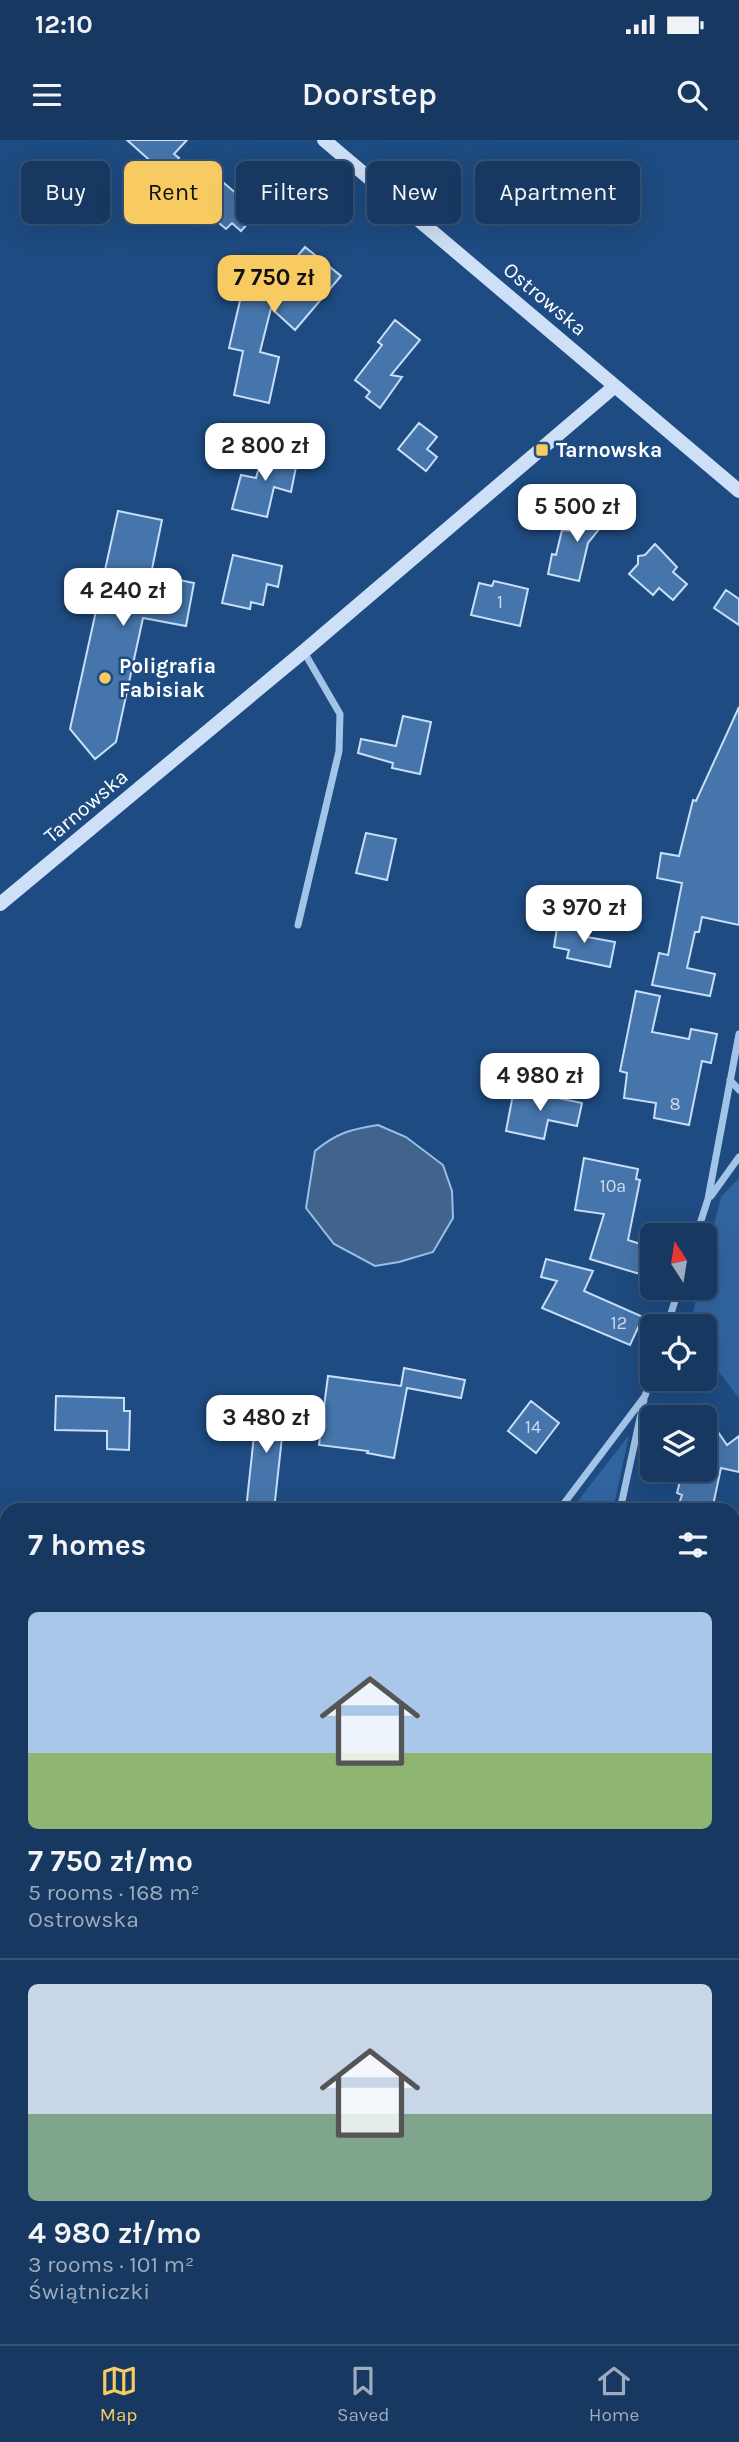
<!DOCTYPE html>
<meta charset="utf-8">
<style>
:root{--surface:#163861;--page:#23436a;--text:#f1f3f6;--muted:#9eacbd;--line:#355276;--accent:#f8cb62}
body{margin:0;font-family:Karla,sans-serif;background:var(--page);color:var(--text);height:100vh;display:flex;flex-direction:column;font-size:26px;white-space:nowrap}
*{box-sizing:border-box;margin:0}
p{font-size:23px;color:var(--muted)}
.icon{flex:none;width:38px;height:38px;fill:none;stroke:currentColor;stroke-width:2;stroke-linecap:round;stroke-linejoin:round}
.map{position:relative;flex:1;overflow:hidden}
.side{position:absolute;left:0px;top:1363px;width:740px;height:842px;display:flex;flex-direction:column;background:var(--surface);border-radius:21px 21px 0 0;box-shadow:0 7px 28px #0002,0 0 0 2px var(--line)}
.side>*{flex:none}
.guide{position:absolute;left:21px;top:21px;width:698px;height:63px;display:flex;gap:14px}
.needle{width:46px;rotate:348deg}
.buttons{position:absolute;left:640px;top:1083px;display:grid;gap:14px}
.buttons a{display:grid;place-items:center;width:77px;height:77px;border-radius:10px;background:var(--surface);box-shadow:0 7px 28px #0002,0 0 0 2px var(--line);font-size:35px}
.price{position:absolute;translate:-50% -60px;padding:0 16px;border-radius:14px;background:#fff;color:#222;font-size:23px;line-height:46px;filter:drop-shadow(0 2px 4px #0008)}
.price::after{content:'';position:absolute;left:50%;top:42px;width:21px;height:16px;margin-left:-10px;background:inherit;clip-path:polygon(0 0,100% 0,50% 100%)}
.price.active{background:var(--accent);color:#111}
ul{padding:0;list-style:none}
li{display:grid;align-content:center;gap:14px;height:371px;padding:0 28px}
li+li{border-top:2px solid var(--line)}
li span{display:grid;place-items:center;height:217px;border-radius:10px;color:#555}
li>.icon{margin-inline-start:auto}
span .icon{width:126px;height:126px;fill:#fffc;stroke-width:1}
li b{font-size:30px}
h2{display:flex;justify-content:space-between;align-items:center;height:84px;padding:0 28px;font-size:30px}
.pill{padding:0 24px;border-radius:10px;background:var(--surface);box-shadow:0 7px 28px #0002,0 0 0 2px var(--line);font-size:24px;line-height:63px}
.pill.active{background:var(--accent);color:#111}
.status{display:flex;justify-content:space-between;align-items:center;height:49px;padding:0 35px;background:var(--surface);direction:ltr}
.status svg{height:19px;fill:currentColor}
header{display:flex;justify-content:space-between;align-items:center;height:91px;padding:0 28px;background:var(--surface);font-size:32px;font-weight:600}
.tab-bar{display:flex;justify-content:space-around;align-items:center;height:98px;border-top:2px solid var(--line);background:var(--surface);font-size:19px;color:var(--muted)}
.tab-bar a{display:grid;justify-items:center;gap:4px}
.tab-bar .active{color:var(--accent)}
.map>svg:first-child{display:block}
.green{fill:#3165a0}
.water{fill:#42648c;stroke:#96bfeb;stroke-width:2}
.building{fill:#4675ab;stroke:#c7def7;stroke-width:2}
.lines{fill:none;stroke-linecap:round;stroke-linejoin:round}
.street{stroke:#a3c4e9;stroke-width:7}
.secondary{stroke:#cee0f7;stroke-width:14}
.highway{stroke:#fff;stroke-width:21}
.poi-dot{fill:#f8cb62;stroke:#1e4b81;stroke-width:2.5}
.labels{text-anchor:middle;stroke-width:5;stroke-linejoin:round;paint-order:stroke}
.number-label{font-size:18px;fill:#d1dcea}
.street-label{font-size:21px;fill:#fff;stroke:#1e4b81}
.poi-label{font-size:21px;font-weight:bold;fill:#fff;stroke:#1e4b81;text-anchor:start}
</style>
<div class="status"><b>12:10</b><svg viewBox="0 0 49 12"><path d="M0 12V9h3v3zM5 12V6h3v6zM10 12V3h3v9zM15 12V0h3v12zM26 1h20v11H26zM47 4h2v5h-2z"/></svg></div>
<header><svg class="icon" aria-label="menu" viewBox="0 0 24 24"><path d="M4 6h16M4 12h16M4 18h16"/></svg>Doorstep<svg class="icon" aria-label="search" viewBox="0 0 24 24"><circle cx="10" cy="10" r="6"/><path d="M15 15l6 6"/></svg></header>
<div class="map">
<svg width="739" height="2204" viewBox="0 0 739 2204">
<rect width="100%" height="100%" fill="#1e4b81"/>
<path class="green" d="M739,1038V1258L705,1214V1186H693L691,1180L699,1148H705V1121L721,1057Z
M629,1295L613,1370H571Z"/>
<path class="water" d="M378,985L406,997L443,1025L452,1051L453,1078L433,1112L399,1122L375,1126L334,1104L306,1068L315,1011C336,993 352,989 378,985Z"/>
<path class="building" d="M127,0H187L174,14L179,18L165,34Z
M211,32L258,72L241,91L232,83L226,89L194,62L198,48Z
M305,107L341,136L295,190L271,168L260,212L279,217L269,263L234,255L243,211L229,208L249,122L286,130Z
M395,180L420,200L391,235L402,237L380,268L366,257L370,252L355,240L382,205L378,202Z
M419,283L437,297L427,309L437,317L426,331L398,309Z
M264,309L298,317L291,352L274,347L267,377L232,369L241,335L256,338Z
M597,361L612,373L588,403L579,441L548,434L552,414L556,415L562,390L572,391Z
M118,371L162,380L151,434L194,443L186,486L143,478L116,602L95,619L70,589Z
M655,404L677,427L673,432L687,444L673,460L659,448L653,455L629,434L638,424V416L645,415Z
M233,415L282,426L278,447L267,444L263,465L251,462L250,469L222,463Z
M494,441L528,449L520,486L471,475L479,443L492,446Z
M726,450L739,459V485L714,468Z
M739,567V785L702,777L699,792H695L687,828L715,834L710,856L652,845L659,813L668,815L682,743L657,738L661,713L679,716L693,660L696,661Z
M403,576L431,582L420,634L392,628L393,623L358,613L361,599L396,606Z
M366,693L396,699L387,740L356,733Z
M558,782L589,788L587,797L615,802L610,827L567,818L569,810L554,807Z
M636,851L660,856L652,892L689,899L691,889L717,894L711,923L702,921L689,985L654,978L656,963L624,958L627,933L620,931Z
M514,949L582,963L577,986L548,980L544,999L506,991Z
M584,1018L638,1029L636,1039L640,1040L628,1100L653,1108V1138L590,1119L604,1074L575,1070Z
M546,1119L593,1131L584,1151L643,1177L630,1205L542,1168L557,1141L541,1137Z
M404,1228L465,1240L461,1258L407,1248L394,1318L367,1313L368,1311L319,1305L328,1236L401,1246Z
M56,1256L124,1258V1271H130L129,1310L107,1309V1291L55,1290Z
M258,1258L286,1261L274,1370H246Z
M531,1261L559,1283L536,1313L508,1291Z
M705,1273L727,1305L739,1296V1332L721,1328L712,1370H682L684,1365L679,1364L682,1355L677,1353L683,1330H705Z"/>
<g class="lines">
<path class="street" d="M298,785L339,611L340,574L304,512
M730,940L739,950
M711,1056L739,1017
M696,1096L708,1059L739,894
M667,1186L679,1148
M559,1370L645,1256L653,1231
M620,1370L644,1260
M0,1588L7,1589
M733,1691L739,1695
M596,2198L597,2204"/>
<path class="secondary" d="M324,0L739,351
M0,764L303,512L615,246"/>
<path class="highway" d="M0,2189L7,2192
M24,2198L42,2204"/>
</g>
<g class="poi-dot">
<rect x="535" y="303" width="14" height="14" rx="3.5"/>
<circle cx="105" cy="538" r="7"/>
</g>
<g class="labels">
<g class="number-label">
<text x="500" y="468">1</text>
<text x="675" y="970">8</text>
<text x="613" y="1052">10a</text>
<text x="619" y="1189">12</text>
<text x="533" y="1293">14</text>
</g>
<g class="street-label">
<text transform="translate(545 159) rotate(40)" y="7">Ostrowska</text>
<text transform="translate(86 666) rotate(-40)" y="7">Tarnowska</text>
</g>
<g class="poi-label">
<text x="556" y="317">Tarnowska</text>
<text x="119" y="533">Poligrafia<tspan x="119" dy="24">Fabisiak</tspan></text>
</g>
</g>
</svg>
<div class="buttons">
<a><svg class="needle" viewBox="-14 -14 28 28"><path d="M0-13l5 13h-10z" fill="#e53935"/><path d="M0 13l5-13h-10z" fill="#9eacbd"/></svg></a>
<a><svg class="icon" aria-label="locate" viewBox="0 0 24 24"><circle cx="12" cy="12" r="6"/><path d="M12 2v4M12 18v4M2 12h4M18 12h4"/></svg></a>
<a><svg class="icon" aria-label="layers" viewBox="0 0 24 24"><path d="M12 4l9 5-9 5-9-5zM3 14l9 5 9-5"/></svg></a>
</div>
<b class="price active" style="left:274px;top:175px">7 750 zł</b>
<b class="price" style="left:265px;top:343px">2 800 zł</b>
<b class="price" style="left:577px;top:404px">5 500 zł</b>
<b class="price" style="left:123px;top:488px">4 240 zł</b>
<b class="price" style="left:584px;top:805px">3 970 zł</b>
<b class="price" style="left:540px;top:973px">4 980 zł</b>
<b class="price" style="left:266px;top:1315px">3 480 zł</b>
<div class="guide">
<a class="pill">Buy</a>
<a class="pill active">Rent</a>
<a class="pill">Filters</a>
<a class="pill">New</a>
<a class="pill">Apartment</a>
</div>
<section class="side">
<h2>7 homes<svg class="icon" aria-label="filters" viewBox="0 0 24 24"><path d="M4 7h16M4 17h16"/><circle cx="9" cy="7" r="2"/><circle cx="15" cy="17" r="2"/></svg></h2>
<ul>
<li><span style="background:linear-gradient(#a9c7e8 65%,#8fb573 0)"><svg class="icon" aria-label="home" viewBox="0 0 24 24"><path d="M3 11l9-7 9 7M6 9v11h12V9"/></svg></span><div><b>7 750 zł/mo</b><p>5 rooms · 168 m²</p><p>Ostrowska</p></div></li>
<li><span style="background:linear-gradient(#c9d6e8 60%,#7fa58c 0)"><svg class="icon" aria-label="home" viewBox="0 0 24 24"><path d="M3 11l9-7 9 7M6 9v11h12V9"/></svg></span><div><b>4 980 zł/mo</b><p>3 rooms · 101 m²</p><p>Świątniczki</p></div></li>
</ul>
</section>
</div>
<nav class="tab-bar">
<a class="active"><svg class="icon" aria-label="map" viewBox="0 0 24 24"><path d="M3 6l6-2 6 2 6-2v14l-6 2-6-2-6 2zM9 4v14M15 6v14"/></svg>Map</a>
<a><svg class="icon" aria-label="saved" viewBox="0 0 24 24"><path d="M7 4h10v16l-5-4-5 4z"/></svg>Saved</a>
<a><svg class="icon" aria-label="home" viewBox="0 0 24 24"><path d="M3 11l9-7 9 7M6 9v11h12V9"/></svg>Home</a>
</nav>
